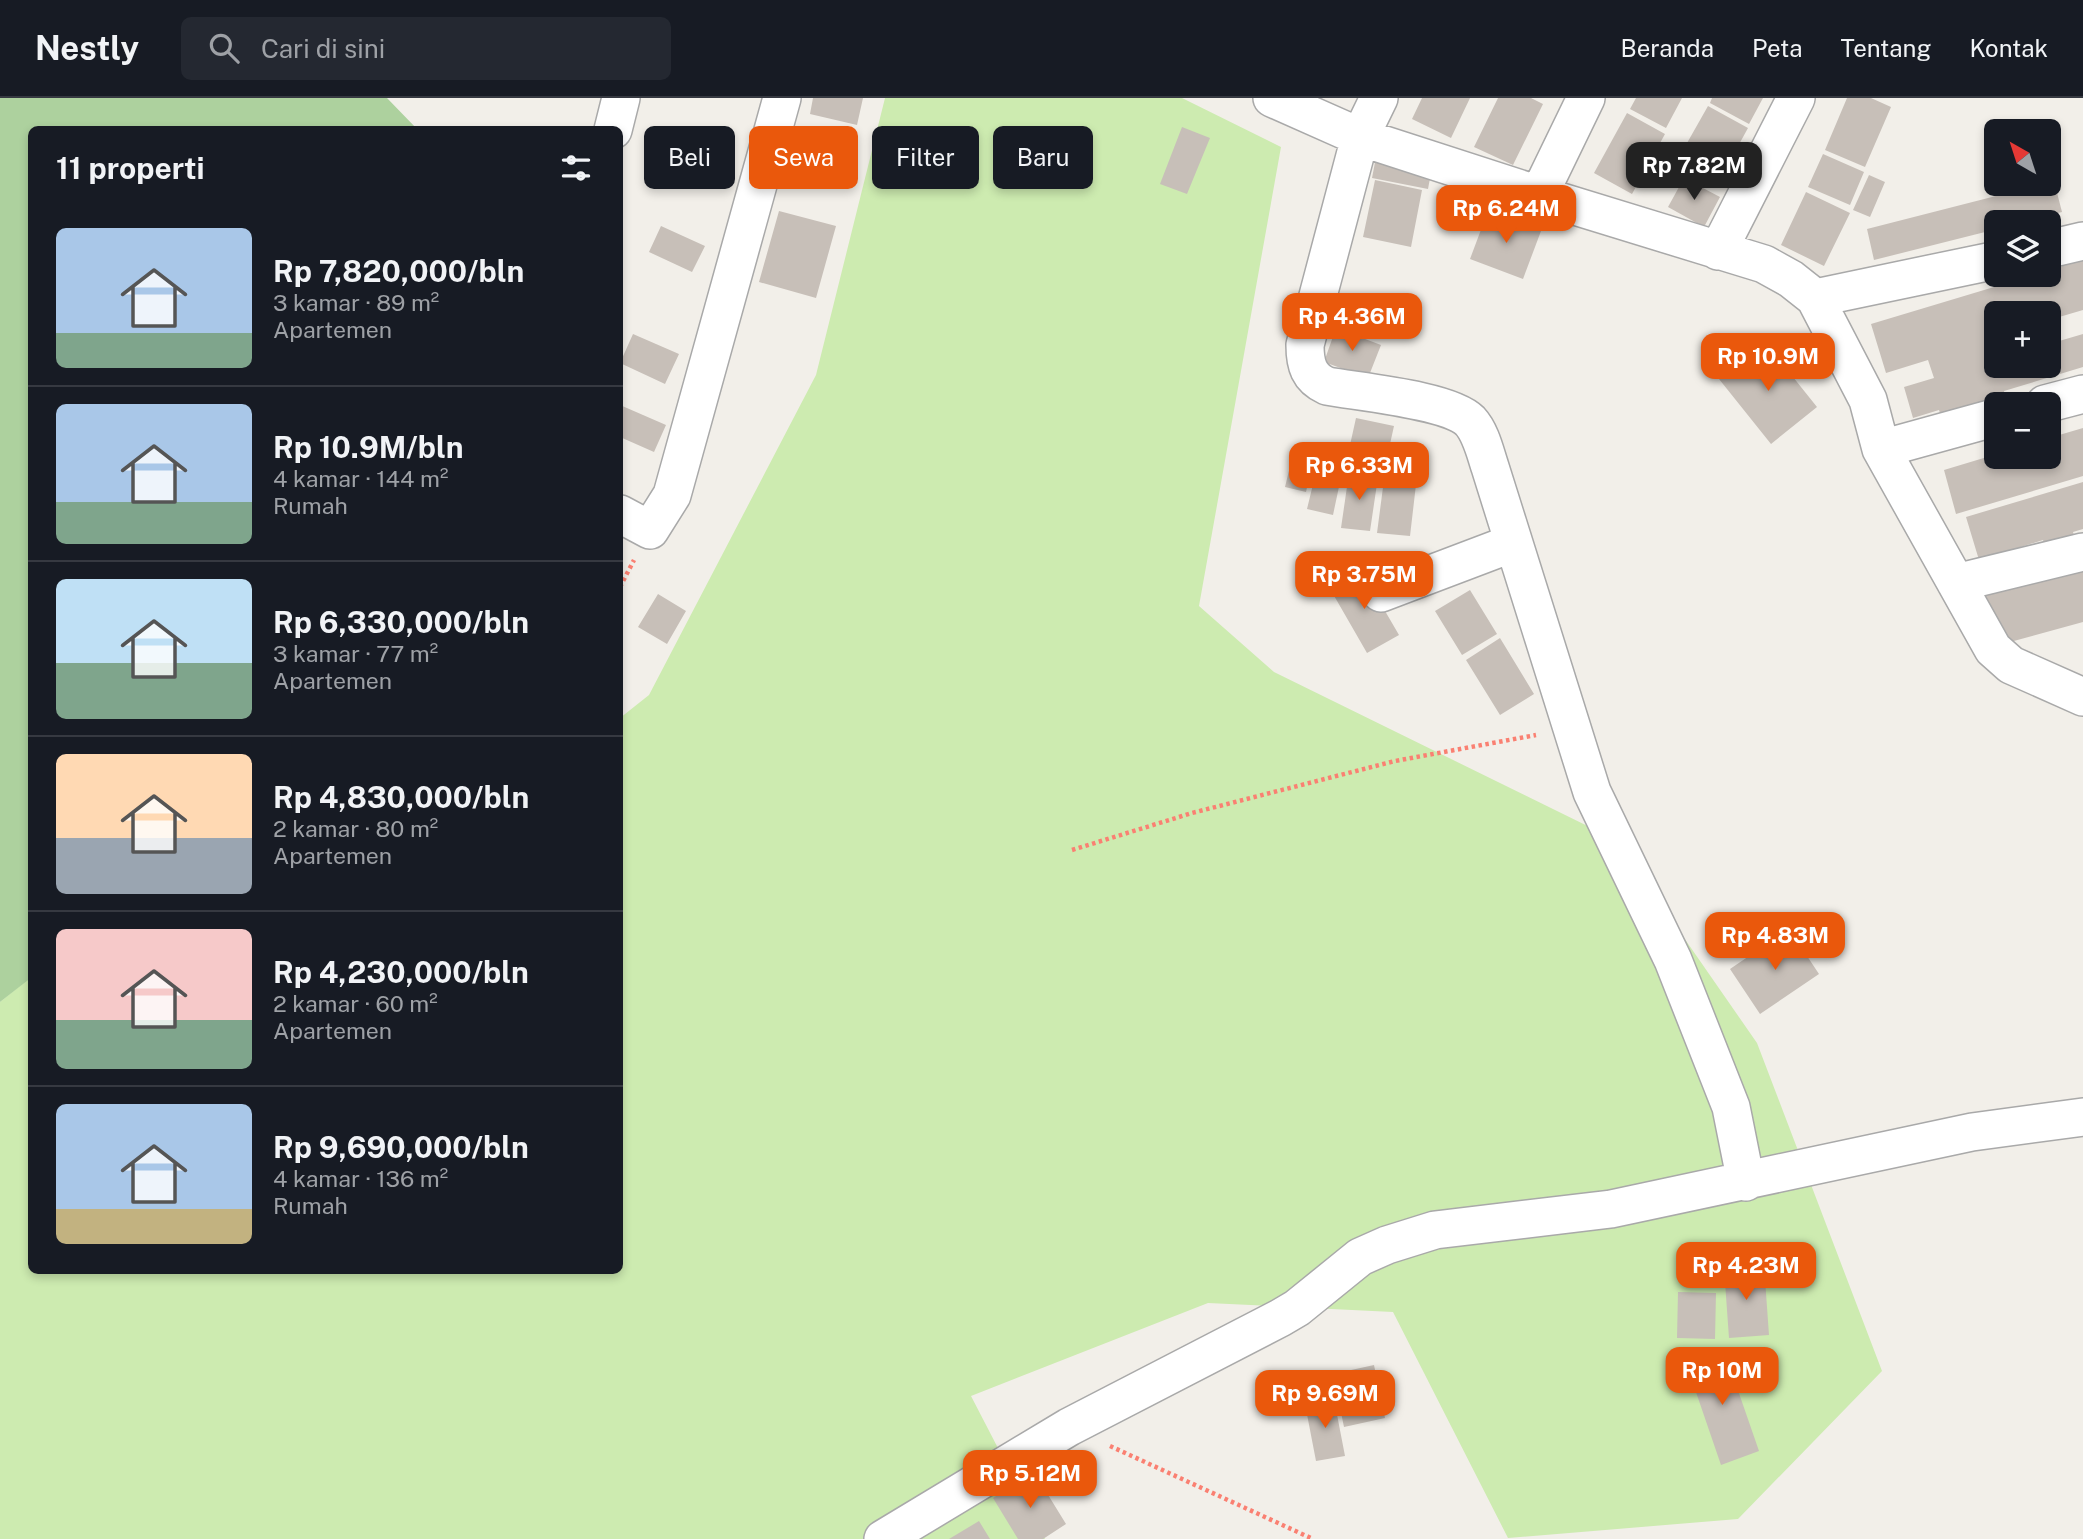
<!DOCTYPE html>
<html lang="id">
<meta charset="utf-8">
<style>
:root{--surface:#171b24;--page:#242831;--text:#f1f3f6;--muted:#9ea1a6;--line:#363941;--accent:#ea580c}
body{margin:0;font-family:"Public Sans",sans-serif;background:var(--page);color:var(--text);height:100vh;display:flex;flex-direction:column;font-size:26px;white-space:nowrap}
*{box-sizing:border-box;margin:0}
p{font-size:23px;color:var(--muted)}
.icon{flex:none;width:38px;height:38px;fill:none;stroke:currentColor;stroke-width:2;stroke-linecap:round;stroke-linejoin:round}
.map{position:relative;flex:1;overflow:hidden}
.side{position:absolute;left:28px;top:28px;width:595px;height:1148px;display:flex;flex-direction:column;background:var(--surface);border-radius:10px;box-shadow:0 4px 10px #0003}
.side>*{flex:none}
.hud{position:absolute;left:644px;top:28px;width:665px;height:63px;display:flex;gap:14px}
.needle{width:46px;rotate:321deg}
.controls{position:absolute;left:1984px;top:21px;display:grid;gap:14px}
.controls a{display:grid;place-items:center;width:77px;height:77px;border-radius:10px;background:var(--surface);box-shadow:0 4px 10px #0003;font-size:35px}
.price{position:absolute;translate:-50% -60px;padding:0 16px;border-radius:14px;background:var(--accent);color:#fff;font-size:23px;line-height:46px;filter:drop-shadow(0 2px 4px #0008)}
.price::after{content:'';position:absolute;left:50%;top:42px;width:21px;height:16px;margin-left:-10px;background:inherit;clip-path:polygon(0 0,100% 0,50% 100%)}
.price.on{background:#222;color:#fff}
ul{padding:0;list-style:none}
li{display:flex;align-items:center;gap:21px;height:175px;padding:0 28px}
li+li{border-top:2px solid var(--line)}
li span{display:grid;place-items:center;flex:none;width:196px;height:140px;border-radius:10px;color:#555}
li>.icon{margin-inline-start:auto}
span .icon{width:84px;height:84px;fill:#fffc;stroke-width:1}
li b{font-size:30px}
h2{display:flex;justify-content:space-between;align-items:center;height:84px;padding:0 28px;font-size:30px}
.pill{padding:0 24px;border-radius:10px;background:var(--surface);box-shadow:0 4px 10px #0003;font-size:24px;line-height:63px}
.pill.on{background:var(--accent);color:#fff}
header{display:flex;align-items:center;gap:42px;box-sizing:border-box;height:98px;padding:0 35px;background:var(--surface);border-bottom:2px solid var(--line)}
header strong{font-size:33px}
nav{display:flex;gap:38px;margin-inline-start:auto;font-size:24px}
.search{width:490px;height:63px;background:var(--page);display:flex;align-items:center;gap:18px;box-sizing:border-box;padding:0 24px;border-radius:10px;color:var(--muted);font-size:26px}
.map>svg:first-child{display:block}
.grass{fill:#cdebb0}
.forest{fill:#add19e}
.building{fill:#c7bfb8}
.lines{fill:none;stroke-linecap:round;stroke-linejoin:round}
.minor-casing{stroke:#a9a9a9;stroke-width:40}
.path{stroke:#fa8072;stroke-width:4.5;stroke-dasharray:3.5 3.5;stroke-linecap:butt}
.minor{stroke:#fff;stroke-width:37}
</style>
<header>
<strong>Nestly</strong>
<div class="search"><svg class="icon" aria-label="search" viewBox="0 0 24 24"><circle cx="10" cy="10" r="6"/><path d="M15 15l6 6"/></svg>Cari di sini</div>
<nav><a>Beranda</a><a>Peta</a><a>Tentang</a><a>Kontak</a></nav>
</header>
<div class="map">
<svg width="2083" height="1441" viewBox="0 0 2083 1441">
<rect width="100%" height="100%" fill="#f2efe9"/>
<path class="grass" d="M885,0H1182L1281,49L1199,508L1274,574L1616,742L1757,945L1882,1273L1738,1421L1508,1440L1393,1214L1208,1205L971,1298L1045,1441H0V904L31,879L32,1172H620V620L649,597L816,277Z"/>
<path class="forest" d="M0,0H387L417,31L32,32V879L0,904Z"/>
<path class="building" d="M813,0H863L857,27L810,16Z
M1422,0H1470L1451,40L1412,21Z
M1498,0H1531L1543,6L1513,67L1474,49Z
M1636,0H1682L1666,30L1630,11Z
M1712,0H1763L1749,26L1710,5Z
M1847,0H1871L1891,9L1865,69L1825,52Z
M1708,8L1748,30L1715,90L1674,68Z
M1627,15L1665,36L1632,96L1594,75Z
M1182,29L1210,40L1187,96L1160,86Z
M1377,54L1433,64L1428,91L1372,80Z
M1823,56L1864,74L1850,107L1808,89Z
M1869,77L1885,84L1870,119L1853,112Z
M1684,80L1720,99L1704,129L1668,109Z
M1375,82L1422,92L1411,149L1363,139Z
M2054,83L2062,114L2022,124H1997V131L1874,162L1867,131Z
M1806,94L1850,115L1824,168L1781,147Z
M779,113L836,128L816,200L759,184Z
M1488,113L1541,133L1523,181L1470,161Z
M661,128L705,148L692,174L649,154Z
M2083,162V212L2049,222V215H1997V238L1991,240L1997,268H2049V246L2083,236V269L2004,293L2007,306L1944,329L1939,312L1913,320L1904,289L1934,280L1928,262L1886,275L1871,226L2034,177H2049V172Z
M1336,230L1381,247L1368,280L1324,264Z
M633,236L679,256L665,286L620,265Z
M1765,244L1817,309L1771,346L1719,281Z
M620,307L666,327L654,354L620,339Z
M1356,320L1394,328L1384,373L1346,365Z
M2083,330V378L1956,416L1944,372L1997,356V359H2049V340Z
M1295,348L1343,360L1339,378L1311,372L1306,394L1285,389Z
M1385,374L1417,378L1410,438L1377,435Z
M1349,375L1378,379L1370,433L1341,430Z
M1315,378L1340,384L1333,417L1307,411Z
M2083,384V431L2073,434L2077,447L2047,456L2043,442L1979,462L1966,419Z
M1360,470L1399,537L1367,555L1329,489Z
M2083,471V524L1999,547L1985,498Z
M1470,492L1497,536L1462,557L1435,513Z
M658,496L686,513L667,546L638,529Z
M1500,540L1534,596L1500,617L1466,562Z
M1789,831L1819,876L1760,916L1730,871Z
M1764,1167L1769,1237L1729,1240L1724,1170Z
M1678,1194L1716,1195L1715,1241L1677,1240Z
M1724,1252L1759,1353L1721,1367L1686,1265Z
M1374,1267L1385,1320L1344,1329L1333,1276Z
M1334,1301L1345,1358L1316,1363L1305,1306Z
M1034,1374L1066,1426L1043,1441H1018L993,1400Z
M979,1423L990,1441H949Z"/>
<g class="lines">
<g class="minor-casing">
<path id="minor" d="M1272,0L1360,39L1539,97L1764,166L1791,181L1815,200L1868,302L1881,351L1993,551L2011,567L2083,599
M1379,0L1360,39L1305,247C1305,267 1309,280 1327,288C1360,294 1449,302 1470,323C1481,335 1485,354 1490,369L1592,694L1673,862L1731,1009L1746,1084
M613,32L621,0
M1539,97L1586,0
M2049,151L2083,143
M1718,153L1796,0
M1815,200L1997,162
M2045,306L2083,296
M1881,351L1997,319
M620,416L650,432L672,397L782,0
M1956,485L2083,454
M1381,495L1513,445
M883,1441L1069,1329L1280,1220L1297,1210L1360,1159L1387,1147L1435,1132L1611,1111L1972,1034L2083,1019"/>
</g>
<path class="path" d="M620,489L634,462
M1072,752L1192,715L1395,663L1536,637
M1110,1348L1313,1441"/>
<use href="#minor" class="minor"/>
</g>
</svg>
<div class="controls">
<a><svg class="needle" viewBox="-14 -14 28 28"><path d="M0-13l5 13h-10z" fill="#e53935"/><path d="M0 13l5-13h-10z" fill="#9ea1a6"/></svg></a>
<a><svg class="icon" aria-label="layers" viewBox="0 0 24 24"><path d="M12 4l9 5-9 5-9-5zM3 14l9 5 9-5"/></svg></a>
<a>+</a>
<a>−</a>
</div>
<b class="price on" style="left:1694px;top:104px">Rp 7.82M</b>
<b class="price" style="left:1506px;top:147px">Rp 6.24M</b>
<b class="price" style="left:1352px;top:255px">Rp 4.36M</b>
<b class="price" style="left:1768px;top:295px">Rp 10.9M</b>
<b class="price" style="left:1359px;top:404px">Rp 6.33M</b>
<b class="price" style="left:1364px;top:513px">Rp 3.75M</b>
<b class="price" style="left:1775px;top:874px">Rp 4.83M</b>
<b class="price" style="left:1746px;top:1204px">Rp 4.23M</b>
<b class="price" style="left:1722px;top:1309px">Rp 10M</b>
<b class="price" style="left:1325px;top:1332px">Rp 9.69M</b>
<b class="price" style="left:1030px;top:1412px">Rp 5.12M</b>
<div class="hud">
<a class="pill">Beli</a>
<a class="pill on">Sewa</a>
<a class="pill">Filter</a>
<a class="pill">Baru</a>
</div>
<section class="side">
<h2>11 properti<svg class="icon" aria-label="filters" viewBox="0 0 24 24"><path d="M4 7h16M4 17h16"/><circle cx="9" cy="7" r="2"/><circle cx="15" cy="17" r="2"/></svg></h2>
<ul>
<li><span style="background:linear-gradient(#a9c7e8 75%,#7fa58c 0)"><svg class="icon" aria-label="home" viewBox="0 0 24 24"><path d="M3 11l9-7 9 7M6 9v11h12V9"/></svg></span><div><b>Rp 7,820,000/bln</b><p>3 kamar · 89 m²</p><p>Apartemen</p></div></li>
<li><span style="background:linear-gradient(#a9c7e8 70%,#7fa58c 0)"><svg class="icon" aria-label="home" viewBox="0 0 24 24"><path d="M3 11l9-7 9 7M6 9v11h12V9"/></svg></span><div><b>Rp 10.9M/bln</b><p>4 kamar · 144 m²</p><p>Rumah</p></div></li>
<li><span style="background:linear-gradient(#bfe0f5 60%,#7fa58c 0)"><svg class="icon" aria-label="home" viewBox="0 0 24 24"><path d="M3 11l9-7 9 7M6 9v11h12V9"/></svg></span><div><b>Rp 6,330,000/bln</b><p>3 kamar · 77 m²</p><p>Apartemen</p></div></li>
<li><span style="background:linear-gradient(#ffd9b3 60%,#9aa5b1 0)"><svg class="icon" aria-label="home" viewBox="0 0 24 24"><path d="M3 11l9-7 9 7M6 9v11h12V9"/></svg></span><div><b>Rp 4,830,000/bln</b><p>2 kamar · 80 m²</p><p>Apartemen</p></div></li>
<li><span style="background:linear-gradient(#f6c9c9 65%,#7fa58c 0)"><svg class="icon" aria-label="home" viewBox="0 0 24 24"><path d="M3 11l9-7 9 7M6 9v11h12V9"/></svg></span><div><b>Rp 4,230,000/bln</b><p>2 kamar · 60 m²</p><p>Apartemen</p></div></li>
<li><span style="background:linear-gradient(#a9c7e8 75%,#c2b280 0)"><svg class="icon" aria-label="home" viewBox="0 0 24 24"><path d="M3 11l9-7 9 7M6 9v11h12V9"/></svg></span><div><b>Rp 9,690,000/bln</b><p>4 kamar · 136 m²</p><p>Rumah</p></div></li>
</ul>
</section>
</div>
